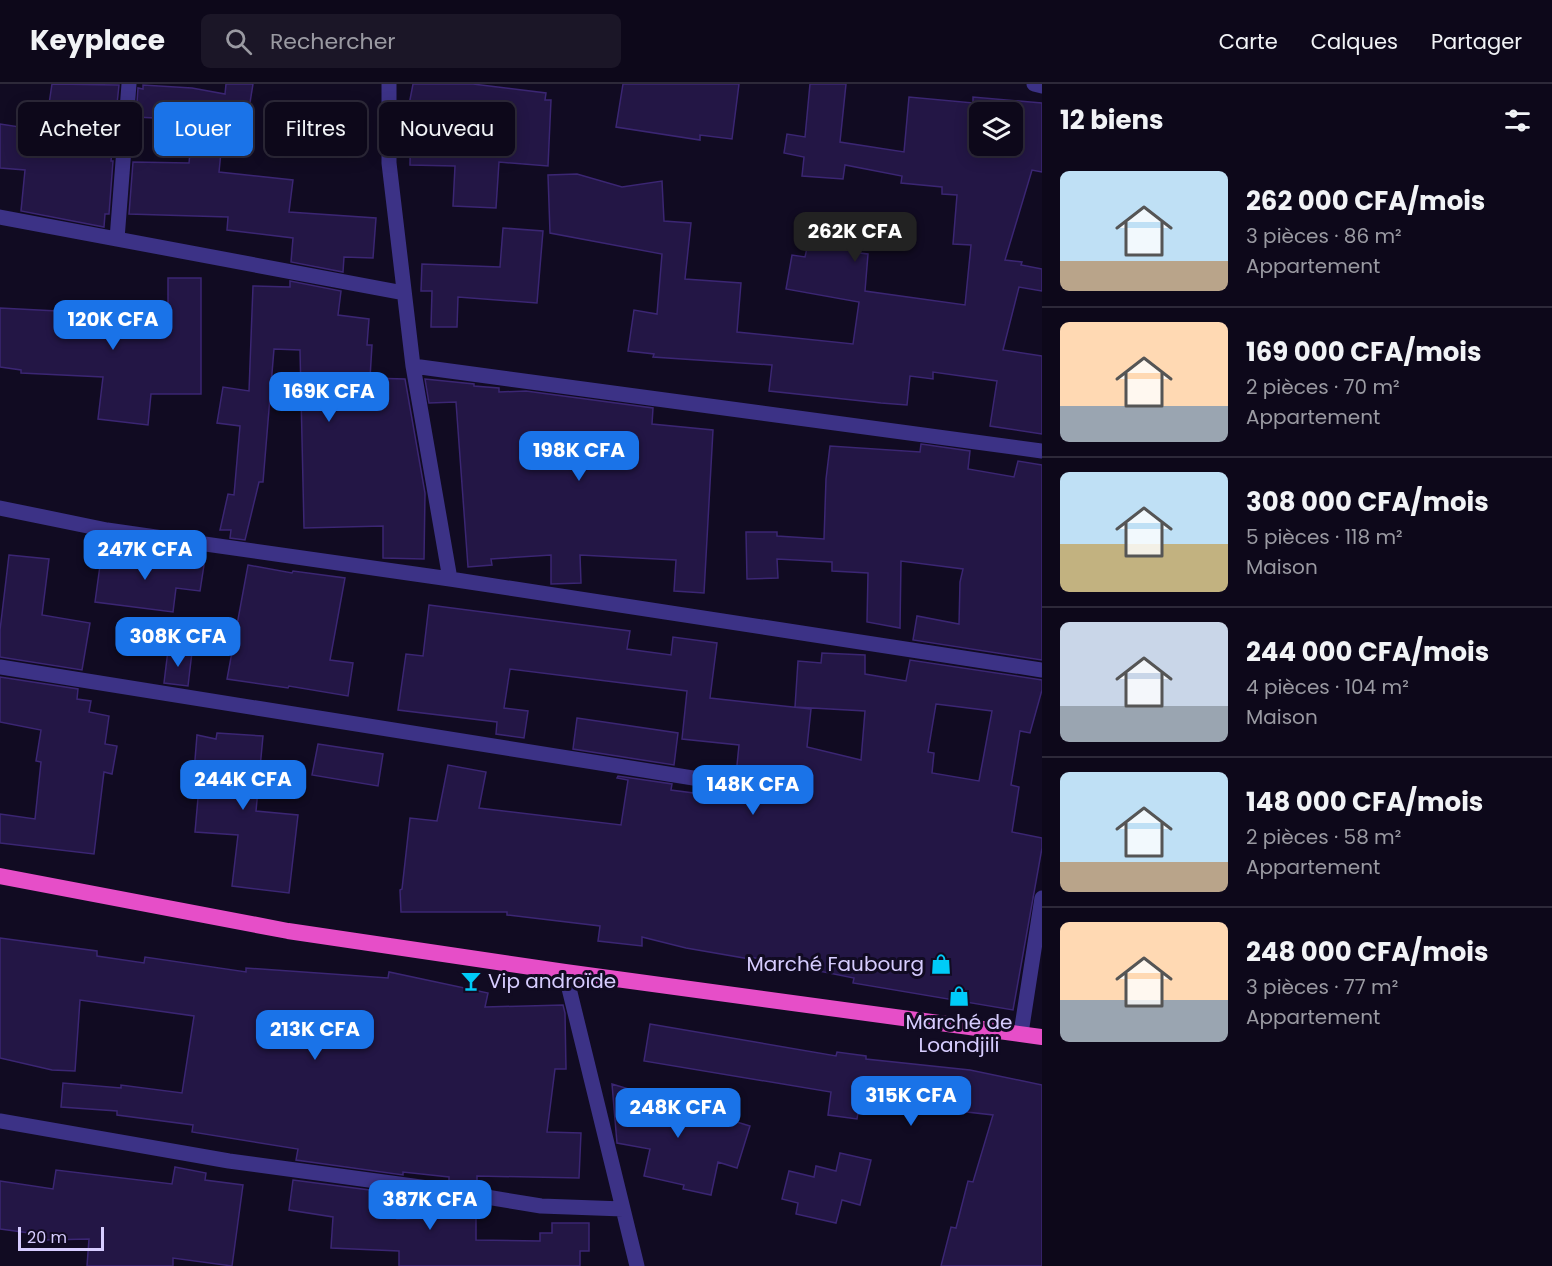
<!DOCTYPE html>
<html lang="fr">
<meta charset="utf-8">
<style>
:root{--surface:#0d081a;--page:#1b1627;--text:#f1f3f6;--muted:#9a9aa2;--line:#2d2939;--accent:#1a73e8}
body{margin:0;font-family:Poppins,sans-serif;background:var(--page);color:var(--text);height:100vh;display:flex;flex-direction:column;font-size:22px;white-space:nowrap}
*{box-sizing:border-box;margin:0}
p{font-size:20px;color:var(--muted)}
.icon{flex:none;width:33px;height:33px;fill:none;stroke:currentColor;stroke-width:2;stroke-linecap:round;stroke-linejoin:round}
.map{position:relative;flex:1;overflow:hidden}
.details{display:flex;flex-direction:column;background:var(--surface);width:510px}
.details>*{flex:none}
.top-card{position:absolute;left:18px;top:18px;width:570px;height:54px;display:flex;gap:12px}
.controls{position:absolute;left:969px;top:18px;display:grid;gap:12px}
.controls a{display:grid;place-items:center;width:54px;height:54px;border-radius:9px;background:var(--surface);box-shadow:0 3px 15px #0003,0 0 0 2px var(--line);font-size:30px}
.scale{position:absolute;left:18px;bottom:15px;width:86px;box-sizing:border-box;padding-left:6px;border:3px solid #d7cdff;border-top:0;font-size:16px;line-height:21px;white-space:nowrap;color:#d7cdff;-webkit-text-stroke:4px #110b22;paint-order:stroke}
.price{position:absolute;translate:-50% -51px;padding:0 14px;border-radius:12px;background:var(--accent);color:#fff;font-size:20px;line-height:39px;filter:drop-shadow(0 2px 3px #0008)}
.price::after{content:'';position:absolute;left:50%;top:36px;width:18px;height:14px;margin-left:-9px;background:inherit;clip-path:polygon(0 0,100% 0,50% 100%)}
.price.on{background:#222;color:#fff}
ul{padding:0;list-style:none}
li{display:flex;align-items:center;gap:18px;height:150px;padding:0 18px}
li+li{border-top:2px solid var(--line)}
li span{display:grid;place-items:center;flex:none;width:168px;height:120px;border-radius:9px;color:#555}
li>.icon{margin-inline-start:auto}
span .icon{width:72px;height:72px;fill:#fffc;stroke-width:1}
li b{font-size:26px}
h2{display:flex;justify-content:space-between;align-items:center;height:72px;padding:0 18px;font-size:26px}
.pill{padding:0 21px;border-radius:9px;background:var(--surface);box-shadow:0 3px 15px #0003,0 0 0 2px var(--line);font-size:21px;line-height:54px}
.pill.on{background:var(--accent);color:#fff}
header{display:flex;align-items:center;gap:36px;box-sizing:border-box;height:84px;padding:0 30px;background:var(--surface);border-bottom:2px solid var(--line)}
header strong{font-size:28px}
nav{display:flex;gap:33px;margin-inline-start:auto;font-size:21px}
.search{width:420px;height:54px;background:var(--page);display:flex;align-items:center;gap:15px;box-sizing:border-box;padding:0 21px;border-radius:9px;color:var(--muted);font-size:22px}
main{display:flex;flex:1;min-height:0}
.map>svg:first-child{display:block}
.building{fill:#231645;stroke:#3b2673;stroke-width:1.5;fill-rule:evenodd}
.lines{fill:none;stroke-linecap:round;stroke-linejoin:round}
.minor{stroke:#3c3286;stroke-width:15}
.trunk{stroke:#e64ec8;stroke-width:16}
.labels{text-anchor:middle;stroke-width:6;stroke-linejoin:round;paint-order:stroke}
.poi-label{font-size:20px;fill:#d7cdff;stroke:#110b22;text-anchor:end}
</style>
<header>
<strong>Keyplace</strong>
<div class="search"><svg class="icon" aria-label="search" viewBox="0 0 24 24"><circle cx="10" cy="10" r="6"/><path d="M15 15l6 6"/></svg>Rechercher</div>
<nav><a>Carte</a><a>Calques</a><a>Partager</a></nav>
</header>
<main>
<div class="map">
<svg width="1042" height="1182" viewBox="0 0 1042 1182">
<rect width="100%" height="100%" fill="#110b22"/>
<path class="building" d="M52,0L119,1L111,77H113L109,130H105L104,143L21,127L25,86L0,84V40L45,47Z
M226,0H253L248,31L225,28L219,88L293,96L289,128L376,134L373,174L344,173L343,188L291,178L293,154L227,146L228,133L129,130L133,78L189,79L193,36L136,33L138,4L143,5V1L192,4L225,10Z
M413,0H473L546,9L545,16H551L548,82L499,78L496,124L453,122L455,82L410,81L411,26H408Z
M623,0H739L732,55L700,51V56L616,43Z
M810,0H846L840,58L904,68L909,13L973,19V13L1042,19V88L1032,86L1005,176L1022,178L1021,181L1042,185V207L1019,203L1003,266L1042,272V350L990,342L997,297L933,288V295L910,292L907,321L881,319L769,307L772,281L653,273L654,270L628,267L634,226L657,230L662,170L550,149L548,91L577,90L622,103L662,97L664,137L691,139L685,195L741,199L737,248L853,260L859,218L786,205L792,171L805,173L809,155L852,162L851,168L868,170L865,207L965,221L971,161L953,160L957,111L942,110V103L901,99L902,92L845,81L843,95L802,92L804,73L784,69L787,50L805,53ZM980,28H1012V62H980Z
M503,144L543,147L537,219L458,213L457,243H431L432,207H421L422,180L500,183Z
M168,194H201V310H151L148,341L98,335L103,293L21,289V286L0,283V224L95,229L94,245H156V221H168Z
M290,197L341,207L338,231L369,235L367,261H372L370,294L405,295L425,409L424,475L383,474V442L304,444L300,266L274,265L263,398H259L245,456L230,454L231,446H220L228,410L234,411L240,342L217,339L223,303L249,307L253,202L290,203Z
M425,295L474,300V302L499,304V308L526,307L653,324L652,340L713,346L704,509L674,507L676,476L580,471L581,499L551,500V471L491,475L492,481L468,483L456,318L429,319Z
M921,360L970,367L968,385L1014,393L1018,377L1042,381V576L913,556L917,532L959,540L960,498L963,485L901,477L900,544L867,538L868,489L832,487V478L777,475L778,494L747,495L746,448H777V452L824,455L826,395L830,362L920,368Z
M102,467L204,481L200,507L176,504L173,528L95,518Z
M9,471L49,475L42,531L90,539L82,586L0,573V546Z
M248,481L292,489L293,487L345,494L330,576L353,579L348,612L289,602L288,604L227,595Z
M429,521L630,547L627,565L671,571L673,553L717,559L710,614L811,625L807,663L861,676L865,627L795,623L798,577L821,579L822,569L865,571V590L906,597L910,576L1042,596V606L1030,649L1020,647L1011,701L1019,703L1012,748L1042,754V764L1013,926L853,899L854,894L750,873V875L686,864L642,853V862L598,857L600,842L507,831V828H401L400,806L402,805L410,734L437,737L448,681L486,688L479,724L621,741L628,696L617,694L618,692L672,700L671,706L732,714V710L786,719L794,716L797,710L796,705L789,700L736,691L739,661L682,655L687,607L510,585L504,624L528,627L524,654L496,650L497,638L398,626L406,570L423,572ZM936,620L992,627L979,697L932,689L934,669L928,668Z
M168,566L192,568L188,602L164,599Z
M0,593L78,605L77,615L91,617L89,628L109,632L105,660L117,662L112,690L104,688L94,770L0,759V730L35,735L41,678L36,677L41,646L0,638Z
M577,634L678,649L674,681L573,665Z
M217,649L263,652L256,727L298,731L289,809L232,802L238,751L195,748L198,714L192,713L197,651L216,655Z
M318,660L383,670L378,702L312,691Z
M0,854L97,867V872L144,879L145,873L246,888V884L388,894L389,888L488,909L485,923L563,921L565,929L566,985H555L547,1048L581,1049L579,1094L477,1092V1102L449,1097V1093L403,1088V1091L296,1076L298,1065L192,1048L193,1041L117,1031V1027L61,1023L63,999L121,1004V1001L182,1009L194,932L80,916L75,987L52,986L0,974Z
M650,940L836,972L837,968L866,972V975L970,986L1042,1001V1182H941L951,1143L956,1144L968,1097L973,1098L993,1031L860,1016L857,1035L828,1031L831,1008L644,977Z
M612,1000L750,1042L737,1084L718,1078L711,1111L683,1105L684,1101L644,1092L650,1065L617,1059Z
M840,1069L871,1076L860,1121L842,1116L836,1139L796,1130L798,1119L782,1115L789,1087L814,1093L816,1082L836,1087Z
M175,1083L206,1089L205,1096L243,1101L232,1182L173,1174V1182H87L89,1155L44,1156V1151L0,1145V1097L53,1105L56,1086L172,1100Z
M293,1096L400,1110L397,1135L448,1133V1117L476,1121V1156L540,1157V1149H552V1139H589V1167H580V1182H399V1167L331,1164L333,1133L289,1126Z"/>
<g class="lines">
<path class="minor" d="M389,0V79L413,282L450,495
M1034,0L1042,2
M0,133L404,209
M117,155L129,0
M413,282L1042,367
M0,424L107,446L450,495L1042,586
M0,583L787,709
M565,888L637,1182
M1021,949L1042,814
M0,1037L229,1077L450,1107L541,1122L623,1125"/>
<path class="trunk" d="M0,792L288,847L565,888L1042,953"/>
</g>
<defs>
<g id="shop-bare" transform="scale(1.62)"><path d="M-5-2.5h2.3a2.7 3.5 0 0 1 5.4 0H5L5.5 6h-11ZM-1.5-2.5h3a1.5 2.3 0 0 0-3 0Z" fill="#00cbf8" stroke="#110b22" stroke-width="2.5" paint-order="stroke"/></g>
<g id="bar-bare" transform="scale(1.62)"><path d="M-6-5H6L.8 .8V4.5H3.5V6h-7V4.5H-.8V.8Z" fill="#00cbf8" stroke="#110b22" stroke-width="2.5" paint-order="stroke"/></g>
</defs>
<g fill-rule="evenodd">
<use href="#shop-bare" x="941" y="880"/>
<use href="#bar-bare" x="471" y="897"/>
<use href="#shop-bare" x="959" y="912"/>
</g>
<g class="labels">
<g class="poi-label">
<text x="924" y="887">Marché Faubourg</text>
<text x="488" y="904" text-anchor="start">Vip androïde</text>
<text x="959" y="945" text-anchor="middle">Marché de<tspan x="959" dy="23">Loandjili</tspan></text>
</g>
</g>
</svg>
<div class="controls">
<a><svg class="icon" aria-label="layers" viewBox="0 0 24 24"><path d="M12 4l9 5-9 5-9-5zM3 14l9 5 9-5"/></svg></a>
</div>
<div class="scale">20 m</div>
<b class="price on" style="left:855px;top:179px">262K CFA</b>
<b class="price" style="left:113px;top:267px">120K CFA</b>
<b class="price" style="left:329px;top:339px">169K CFA</b>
<b class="price" style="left:579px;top:398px">198K CFA</b>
<b class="price" style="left:145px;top:497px">247K CFA</b>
<b class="price" style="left:178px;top:584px">308K CFA</b>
<b class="price" style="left:243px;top:727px">244K CFA</b>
<b class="price" style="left:753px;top:732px">148K CFA</b>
<b class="price" style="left:315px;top:977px">213K CFA</b>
<b class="price" style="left:911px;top:1043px">315K CFA</b>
<b class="price" style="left:678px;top:1055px">248K CFA</b>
<b class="price" style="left:430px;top:1147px">387K CFA</b>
<div class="top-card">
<a class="pill">Acheter</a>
<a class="pill on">Louer</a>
<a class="pill">Filtres</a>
<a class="pill">Nouveau</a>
</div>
</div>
<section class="details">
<h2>12 biens<svg class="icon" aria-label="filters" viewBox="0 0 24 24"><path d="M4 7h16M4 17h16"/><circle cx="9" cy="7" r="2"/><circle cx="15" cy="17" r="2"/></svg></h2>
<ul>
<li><span style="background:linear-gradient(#bfe0f5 75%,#b9a48a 0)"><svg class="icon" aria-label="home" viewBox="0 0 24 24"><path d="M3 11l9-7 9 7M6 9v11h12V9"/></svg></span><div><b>262 000 CFA/mois</b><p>3 pièces · 86 m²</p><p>Appartement</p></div></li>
<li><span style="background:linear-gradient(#ffd9b3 70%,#9aa5b1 0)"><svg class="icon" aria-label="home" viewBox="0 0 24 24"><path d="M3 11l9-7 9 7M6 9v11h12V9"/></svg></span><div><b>169 000 CFA/mois</b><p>2 pièces · 70 m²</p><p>Appartement</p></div></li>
<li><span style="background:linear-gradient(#bfe0f5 60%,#c2b280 0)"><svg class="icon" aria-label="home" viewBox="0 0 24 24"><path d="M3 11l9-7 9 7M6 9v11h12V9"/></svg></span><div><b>308 000 CFA/mois</b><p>5 pièces · 118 m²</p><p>Maison</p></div></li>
<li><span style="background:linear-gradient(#c9d6e8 70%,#9aa5b1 0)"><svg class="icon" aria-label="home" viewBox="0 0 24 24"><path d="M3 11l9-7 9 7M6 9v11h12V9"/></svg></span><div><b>244 000 CFA/mois</b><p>4 pièces · 104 m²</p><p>Maison</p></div></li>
<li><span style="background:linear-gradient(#bfe0f5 75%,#b9a48a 0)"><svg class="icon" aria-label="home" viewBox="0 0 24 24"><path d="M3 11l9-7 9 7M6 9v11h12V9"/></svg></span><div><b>148 000 CFA/mois</b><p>2 pièces · 58 m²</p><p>Appartement</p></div></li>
<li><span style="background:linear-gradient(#ffd9b3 65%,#9aa5b1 0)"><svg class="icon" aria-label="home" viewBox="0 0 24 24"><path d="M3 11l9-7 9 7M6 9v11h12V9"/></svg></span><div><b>248 000 CFA/mois</b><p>3 pièces · 77 m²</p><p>Appartement</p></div></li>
</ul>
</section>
</main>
